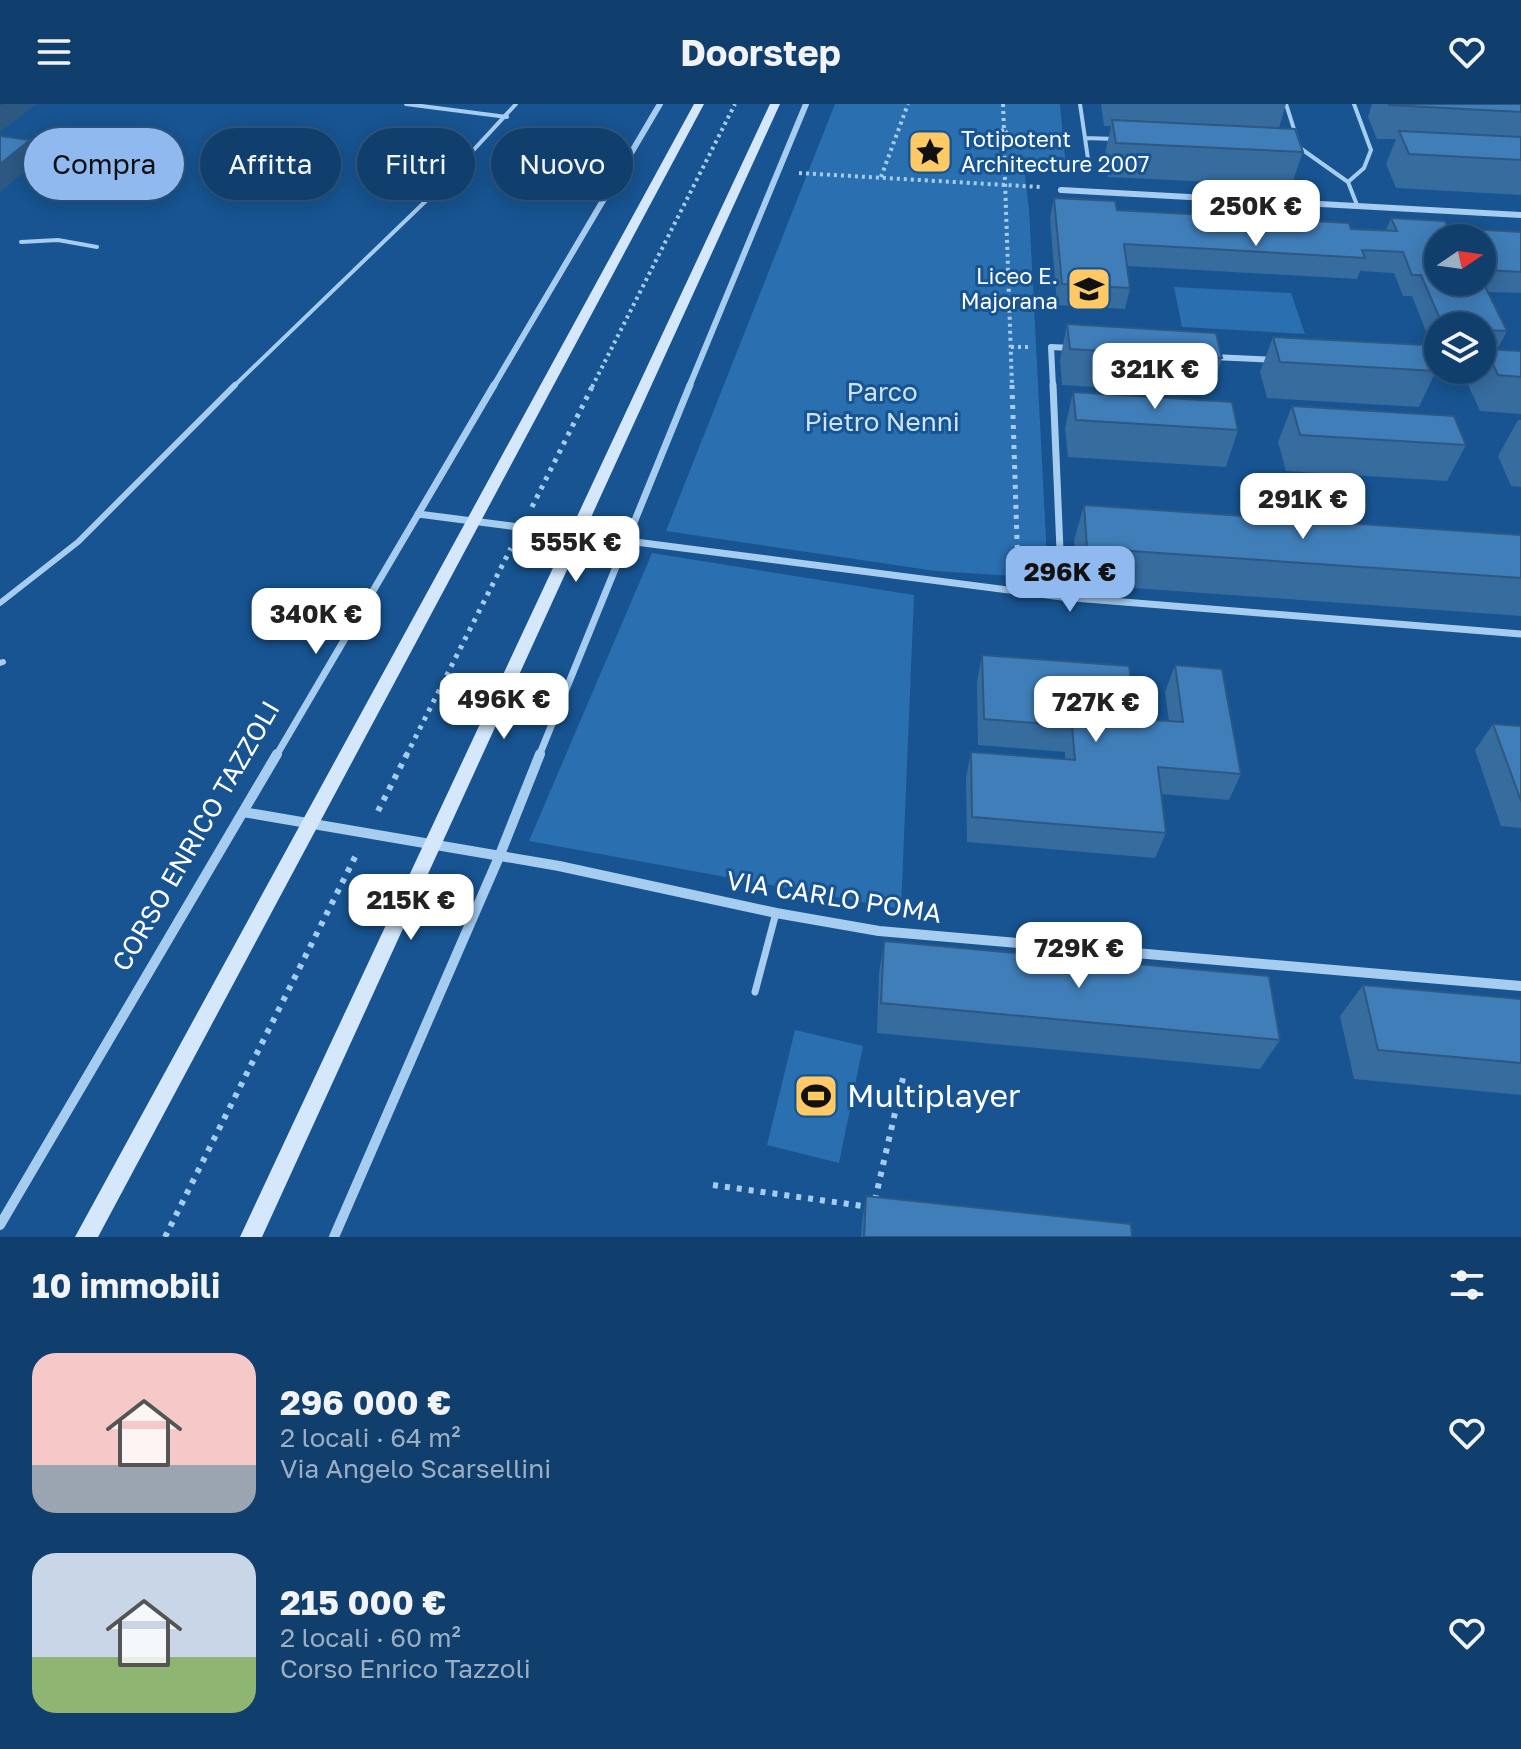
<!DOCTYPE html>
<html lang="it">
<meta charset="utf-8">
<style>
:root{--surface:#113f6d;--page:#1a4672;--text:#f1f3f6;--muted:#9cafc2;--line:#305880;--accent:#90b9f0}
body{margin:0;font-family:"Golos Text",sans-serif;background:var(--page);color:var(--text);height:100vh;display:flex;flex-direction:column;font-size:30px;white-space:nowrap}
*{box-sizing:border-box;margin:0}
p{font-size:26px;color:var(--muted)}
.icon{flex:none;width:44px;height:44px;fill:none;stroke:currentColor;stroke-width:2;stroke-linecap:round;stroke-linejoin:round}
.map{position:relative;height:1133px;overflow:hidden}
.side{display:flex;flex-direction:column;background:var(--surface);flex:1}
.side>*{flex:none}
.hud{position:absolute;left:24px;top:24px;width:800px;height:72px;display:flex;gap:16px}
.needle{width:52px;rotate:77deg}
.buttons{position:absolute;left:1424px;top:120px;display:grid;gap:16px}
.buttons a{display:grid;place-items:center;width:72px;height:72px;border-radius:50%;background:var(--surface);box-shadow:0 4px 20px #0003,0 0 0 2px var(--line);font-size:40px}
.price{position:absolute;translate:-50% -68px;padding:0 18px;border-radius:16px;background:#fff;color:#222;font-size:26px;line-height:52px;filter:drop-shadow(0 2px 4px #0008)}
.price::after{content:'';position:absolute;left:50%;top:48px;width:24px;height:18px;margin-left:-12px;background:inherit;clip-path:polygon(0 0,100% 0,50% 100%)}
.price.on{background:var(--accent);color:#111}
ul{padding:0;list-style:none}
li{display:flex;align-items:center;gap:24px;height:200px;padding:0 32px}
li span{display:grid;place-items:center;flex:none;width:224px;height:160px;border-radius:24px;color:#555}
li>.icon{margin-inline-start:auto}
span .icon{width:96px;height:96px;fill:#fffc;stroke-width:1}
li b{font-size:34px}
h2{display:flex;justify-content:space-between;align-items:center;height:96px;padding:0 32px;font-size:34px}
.tag{padding:0 28px;border-radius:36px;background:var(--surface);box-shadow:0 4px 20px #0003,0 0 0 2px var(--line);font-size:28px;line-height:72px}
.tag.on{background:var(--accent);color:#111}
header{display:flex;justify-content:space-between;align-items:center;height:104px;padding:0 32px;background:var(--surface);font-size:36px;font-weight:700}
.map>svg:first-child{display:block}
.green{fill:#2a6fb0}
.lines{fill:none;stroke-linecap:round;stroke-linejoin:round}
.path-far2{stroke:#a6ccf0;stroke-width:4;stroke-dasharray:3 4;stroke-linecap:butt}
.path-far1{stroke:#a6ccf0;stroke-width:5;stroke-dasharray:4 6;stroke-linecap:butt}
.path{stroke:#a6ccf0;stroke-width:6;stroke-dasharray:5 7;stroke-linecap:butt}
.lane-far2{stroke:#a6ccf0;stroke-width:4}
.lane-far1{stroke:#a6ccf0;stroke-width:6}
.lane{stroke:#a6ccf0;stroke-width:7}
.street-far2{stroke:#a6ccf0;stroke-width:6}
.street-far1{stroke:#a6ccf0;stroke-width:7}
.street{stroke:#a6ccf0;stroke-width:10}
.secondary{fill:#d4e7fb;fill-rule:evenodd}
.wall{fill:#376c9f}
.shaded-wall{fill:#2d5882}
.building{fill:#407eb9;stroke:#2d5882;stroke-width:2}
.labels{text-anchor:middle;stroke-width:6;stroke-linejoin:round;paint-order:stroke}
.far-poi-label{font-size:22px;fill:#fff;stroke:#175491;text-anchor:start}
.park-label{font-size:26px;fill:#cde5fb;stroke:#175491}
.street-label{font-size:26px;fill:#fff;stroke:#175491}
.near-poi-label{font-size:32px;fill:#fff;stroke:#175491;text-anchor:start}
</style>
<header><svg class="icon" aria-label="menu" viewBox="0 0 24 24"><path d="M4 6h16M4 12h16M4 18h16"/></svg>Doorstep<svg class="icon" aria-label="heart" viewBox="0 0 24 24"><path d="M12 20l-8-8c-3-5 5-10 8-4 3-6 11-1 8 4z"/></svg></header>
<div class="map">
<svg width="1521" height="1133" viewBox="0 0 1521 1133">
<rect width="100%" height="100%" fill="#175491"/>
<path class="green" d="M835,0H1060L1066,65L1024,64L1029,105L1048,474L935,467L666,427Z
M1174,183L1291,189L1305,230L1182,223Z
M652,449L914,491L901,805L529,737Z
M795,926L863,942L839,1059L767,1041Z"/>
<g class="lines">
<path class="path-far2" d="M1003,0L1004,26L1016,39L1004,47L1012,283
M1004,26L987,31L1004,47
M799,69L1040,83
M881,73L908,0
M1011,243H1030
M592,283L735,0"/>
<path class="path-far1" d="M1012,281L1018,468
M532,403L593,281
M406,652L511,444"/>
<path class="path" d="M378,707L407,650
M713,1081L870,1103
M875,1096L903,974
M165,1133L356,751"/>
<path class="lane-far2" d="M406,0L507,13
M1080,0L1085,34L1116,35
M1286,0L1300,44L1348,78
M1354,0L1371,46L1364,64L1348,78L1357,101
M1085,34L1089,62
M21,138L58,136L97,143
M233,283L432,91L516,0"/>
<path class="lane-far1" d="M0,499L78,438L235,281
M0,559L3,558"/>
<path class="lane" d="M755,888L776,809"/>
<path class="street-far2" d="M1061,86L1521,111
M1213,253L1275,256
M1445,266L1484,268
M493,283L660,0
M689,283L806,0
M1053,283L1051,243L1071,244"/>
<path class="street-far1" d="M1053,281L1062,493
M418,410L1062,493L1521,530
M276,652L494,281
M539,652L690,281"/>
<path class="street" d="M243,708L559,762L776,809L879,827L1521,882
M0,1121L277,650
M334,1133L499,753L540,650"/>
<path class="secondary" d="M694,0H704L98,1133H75Z
M770,0H780L262,1133H240Z"/>
</g>
<path class="wall" d="M1101,0H1286L1279,24L1303,48L1291,82L1108,73L1105,50L1111,22H1104Z
M1372,0H1521V91L1396,84L1386,60L1396,35H1377L1368,13Z
M1054,94L1117,106L1351,125L1386,126L1391,114L1438,178H1482V134H1467L1471,125L1521,128V189L1488,188L1507,227L1497,246L1521,247V310L1480,307L1468,281L1476,266H1482V254L1485,248H1482V222H1438V245H1433L1412,192H1403L1394,169L1360,167L1357,175L1127,162L1130,184L1125,205L1057,201L1050,114Z
M1067,220L1222,254L1211,290L1062,281L1060,256Z
M1273,233L1436,267L1419,303L1267,294L1260,268Z
M1073,288L1238,326L1226,363L1068,353L1065,324Z
M1292,302L1466,341L1447,377L1286,367L1278,338Z
M1518,316H1521V383L1511,382L1498,352Z
M1084,401L1521,431V512L1078,480L1074,437Z
M982,551L1136,615L1169,617L1165,588L1175,561L1241,670L1229,696L1161,690L1166,729L1155,754L967,738L966,674L971,648L1065,655V648L978,641L977,578Z
M1493,620L1521,622V724L1501,722L1475,646Z
M884,837L1280,936L1260,965L877,929L879,869Z
M1363,881L1521,895V991L1354,975L1340,912Z
M866,1092L1132,1133H861L862,1118Z"/>
<path class="shaded-wall" d="M3,0H37L0,28V2Z
M30,36L39,56L0,88V60Z"/>
<path class="building" d="M1389,0H1521V8L1389,1Z
M1112,16L1295,25L1303,48L1116,39Z
M1399,27L1521,33V56L1409,50Z
M0,32L30,36L0,60Z
M1054,94L1115,97L1117,106L1349,119L1351,125L1397,127L1391,114L1445,117L1453,134H1438V178H1482V176L1507,227L1482,226V222H1443L1421,171H1412L1403,148L1362,146L1365,154L1124,140L1130,184L1062,180Z
M1471,125L1521,128V168L1488,166L1482,154V134H1475Z
M1067,220L1216,229L1222,254L1070,245Z
M1273,233L1425,241L1436,267L1280,258Z
M1486,245L1521,247V273L1498,271Z
M1073,288L1232,298L1238,326L1076,316Z
M1292,302L1454,312L1466,341L1300,331Z
M1084,401L1521,431V474L1087,444Z
M982,551L1129,562L1136,615L1183,618L1175,561L1222,565L1241,670L1158,663L1166,729L972,713L971,648L1075,656L1072,622L984,615Z
M1493,620L1521,622V697Z
M884,837L1269,872L1280,936L881,899Z
M1363,881L1521,895V959L1378,946Z
M866,1092L1131,1120L1132,1133H864Z"/>
<defs>
<g id="sight-square" transform="scale(2.3)"><rect x="-9" y="-9" width="18" height="18" rx="4" fill="#ffc965" stroke="#175491"/><path d="M0-6L1.8-2.2L6-1.7L2.9 1.2L3.7 5.4L0 3.3L-3.7 5.4L-2.9 1.2L-6-1.7L-1.8-2.2Z" fill="#111"/></g>
<g id="school-square" transform="scale(2.3)"><rect x="-9" y="-9" width="18" height="18" rx="4" fill="#ffc965" stroke="#175491"/><path d="M0-5L7-2L0 1L-7-2ZM-4 1L0 2.5L4 1V4Q0 6-4 4Z" fill="#111"/></g>
<g id="stadium-square" transform="scale(2.3)"><rect x="-9" y="-9" width="18" height="18" rx="4" fill="#ffc965" stroke="#175491"/><path d="M0-5a6.5 5 0 1 0 0 10a6.5 5 0 1 0 0-10ZM-3.5-1.8h7v3.6h-7Z" fill="#111"/></g>
</defs>
<g fill-rule="evenodd">
<use href="#sight-square" x="930" y="48"/>
<use href="#school-square" x="1089" y="185"/>
<use href="#stadium-square" x="816" y="992"/>
</g>
<g class="labels">
<g class="far-poi-label">
<text x="961" y="43">Totipotent<tspan x="961" dy="25">Architecture 2007</tspan></text>
<text x="1058" y="180" text-anchor="end">Liceo E.<tspan x="1058" dy="25">Majorana</tspan></text>
</g>
<g class="park-label">
<text x="882" y="297">Parco<tspan x="882" dy="30">Pietro Nenni</tspan></text>
</g>
<g class="street-label">
<text transform="translate(196 732) rotate(-60)" y="9">CORSO ENRICO TAZZOLI</text>
<text transform="translate(834 793) rotate(9)" y="9">VIA CARLO POMA</text>
</g>
<g class="near-poi-label">
<text x="847" y="1003">Multiplayer</text>
</g>
</g>
</svg>
<div class="buttons">
<a><svg class="needle" viewBox="-14 -14 28 28"><path d="M0-13l5 13h-10z" fill="#e53935"/><path d="M0 13l5-13h-10z" fill="#9cafc2"/></svg></a>
<a><svg class="icon" aria-label="layers" viewBox="0 0 24 24"><path d="M12 4l9 5-9 5-9-5zM3 14l9 5 9-5"/></svg></a>
</div>
<b class="price" style="left:1256px;top:144px">250K €</b>
<b class="price" style="left:1155px;top:307px">321K €</b>
<b class="price" style="left:1303px;top:437px">291K €</b>
<b class="price" style="left:576px;top:480px">555K €</b>
<b class="price on" style="left:1070px;top:510px">296K €</b>
<b class="price" style="left:316px;top:552px">340K €</b>
<b class="price" style="left:504px;top:637px">496K €</b>
<b class="price" style="left:1096px;top:640px">727K €</b>
<b class="price" style="left:411px;top:838px">215K €</b>
<b class="price" style="left:1079px;top:886px">729K €</b>
<div class="hud">
<a class="tag on">Compra</a>
<a class="tag">Affitta</a>
<a class="tag">Filtri</a>
<a class="tag">Nuovo</a>
</div>
</div>
<section class="side">
<h2>10 immobili<svg class="icon" aria-label="filters" viewBox="0 0 24 24"><path d="M4 7h16M4 17h16"/><circle cx="9" cy="7" r="2"/><circle cx="15" cy="17" r="2"/></svg></h2>
<ul>
<li><span style="background:linear-gradient(#f6c9c9 70%,#9aa5b1 0)"><svg class="icon" aria-label="home" viewBox="0 0 24 24"><path d="M3 11l9-7 9 7M6 9v11h12V9"/></svg></span><div><b>296 000 €</b><p>2 locali · 64 m²</p><p>Via Angelo Scarsellini</p></div><svg class="icon" aria-label="heart" viewBox="0 0 24 24"><path d="M12 20l-8-8c-3-5 5-10 8-4 3-6 11-1 8 4z"/></svg></li>
<li><span style="background:linear-gradient(#c9d6e8 65%,#8fb573 0)"><svg class="icon" aria-label="home" viewBox="0 0 24 24"><path d="M3 11l9-7 9 7M6 9v11h12V9"/></svg></span><div><b>215 000 €</b><p>2 locali · 60 m²</p><p>Corso Enrico Tazzoli</p></div><svg class="icon" aria-label="heart" viewBox="0 0 24 24"><path d="M12 20l-8-8c-3-5 5-10 8-4 3-6 11-1 8 4z"/></svg></li>
</ul>
</section>
